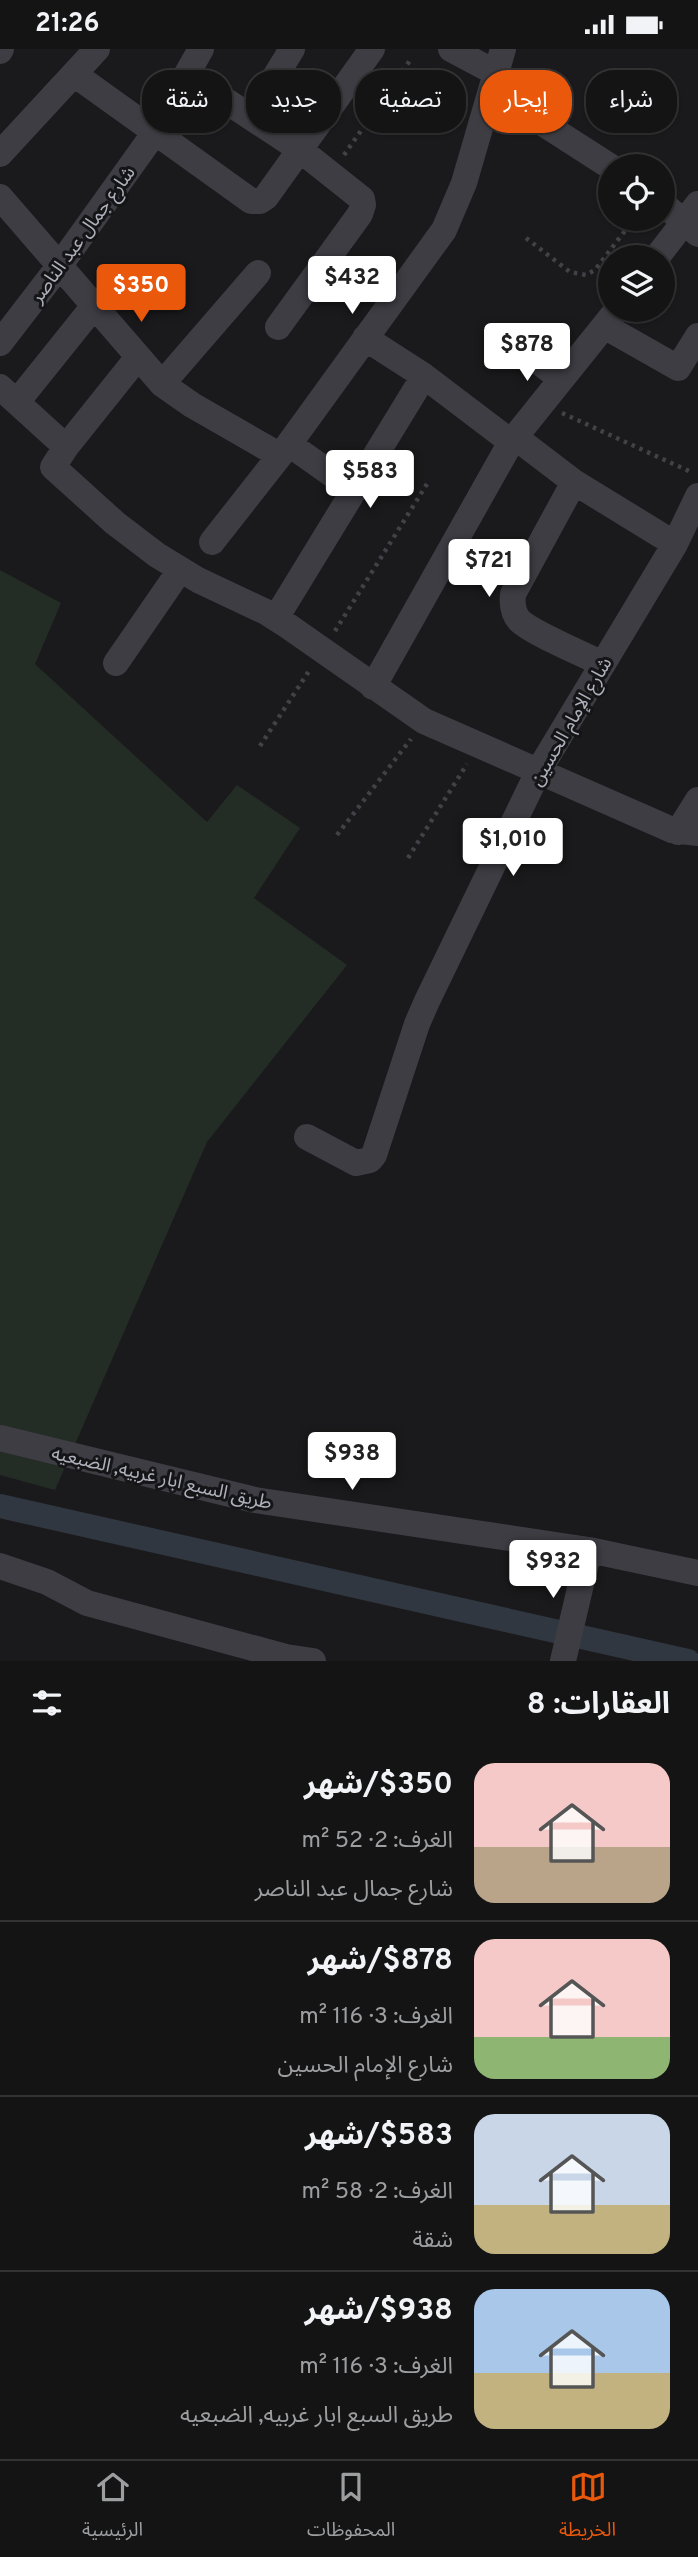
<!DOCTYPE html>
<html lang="ar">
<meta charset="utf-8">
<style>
:root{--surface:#141415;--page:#1d1d1e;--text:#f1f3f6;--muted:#9d9ea0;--line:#333334;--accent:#ea580c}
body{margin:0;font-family:Overpass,"Noto Sans Arabic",sans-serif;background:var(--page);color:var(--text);direction:rtl;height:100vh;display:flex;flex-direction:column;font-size:26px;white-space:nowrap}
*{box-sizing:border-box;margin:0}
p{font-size:23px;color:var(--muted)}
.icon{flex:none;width:38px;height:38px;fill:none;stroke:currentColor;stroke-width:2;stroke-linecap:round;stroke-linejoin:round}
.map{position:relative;height:1612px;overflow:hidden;direction:ltr}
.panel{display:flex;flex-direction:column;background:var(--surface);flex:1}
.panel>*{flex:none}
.hud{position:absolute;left:21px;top:21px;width:656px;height:63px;direction:rtl;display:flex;gap:14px}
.fabs{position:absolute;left:598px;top:105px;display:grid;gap:14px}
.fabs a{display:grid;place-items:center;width:77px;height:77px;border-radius:50%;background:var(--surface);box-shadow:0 2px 5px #0004,0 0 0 2px var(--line);font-size:35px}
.price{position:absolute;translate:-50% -60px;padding:0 16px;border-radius:7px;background:#fff;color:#222;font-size:23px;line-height:46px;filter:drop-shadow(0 2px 4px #0008)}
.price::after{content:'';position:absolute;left:50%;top:42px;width:21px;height:16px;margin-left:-10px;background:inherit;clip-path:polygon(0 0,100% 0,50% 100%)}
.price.active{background:var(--accent);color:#fff}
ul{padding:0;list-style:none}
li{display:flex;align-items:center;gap:21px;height:175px;padding:0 28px}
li+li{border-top:2px solid var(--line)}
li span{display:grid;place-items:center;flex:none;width:196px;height:140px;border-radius:21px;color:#555}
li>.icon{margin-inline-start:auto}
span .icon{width:84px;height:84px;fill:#fffc;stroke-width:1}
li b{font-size:30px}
h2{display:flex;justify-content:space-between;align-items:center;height:84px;padding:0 28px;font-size:30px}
.chip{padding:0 24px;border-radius:28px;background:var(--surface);box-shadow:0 2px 5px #0004,0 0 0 2px var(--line);font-size:24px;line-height:63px}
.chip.active{background:var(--accent);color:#fff}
.status{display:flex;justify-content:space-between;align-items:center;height:49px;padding:0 35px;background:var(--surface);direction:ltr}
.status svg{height:19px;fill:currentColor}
.tabs{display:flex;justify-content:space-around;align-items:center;height:98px;border-top:2px solid var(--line);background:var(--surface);font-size:19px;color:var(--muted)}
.tabs a{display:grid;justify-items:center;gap:4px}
.tabs .active{color:var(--accent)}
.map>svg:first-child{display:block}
.green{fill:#242c26}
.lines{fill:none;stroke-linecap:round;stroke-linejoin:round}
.canal{stroke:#313740;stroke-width:24}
.path{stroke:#414248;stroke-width:4.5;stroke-dasharray:3.5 5;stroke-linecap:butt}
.minor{stroke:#3d3d43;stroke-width:26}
.labels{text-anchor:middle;stroke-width:6;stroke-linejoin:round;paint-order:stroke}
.street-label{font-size:19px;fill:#aeb0bb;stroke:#151517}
</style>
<div class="status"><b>21:26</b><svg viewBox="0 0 49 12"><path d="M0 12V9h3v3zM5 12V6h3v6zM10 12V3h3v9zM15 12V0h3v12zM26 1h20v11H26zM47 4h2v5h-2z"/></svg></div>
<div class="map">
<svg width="698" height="1612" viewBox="0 0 698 1612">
<rect width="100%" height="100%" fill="#1a1a1c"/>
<path class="green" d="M0,521L61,554L35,615L207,773L237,736L300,779L254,849L347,916L207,1093L55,1441L0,1426Z"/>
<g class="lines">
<path class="canal" d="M0,1457L688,1612"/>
<path class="path" d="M344,106L411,10
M526,189L570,223L586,226L595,221L634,170
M562,364L691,423
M335,582L427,435
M260,697L309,622
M337,786L411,690
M408,809L467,715"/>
<path class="minor" d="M451,0L496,24
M0,2L1,0
M74,25L251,152H260L266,148L372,0
M187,26L299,100L362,150L363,156L360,165L278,278
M491,41L611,118
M251,67L292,0
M0,105L97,0
M0,148L162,335L192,356L279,406
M663,155L698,185
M657,208L698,155
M604,277L678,319L698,287
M365,289L424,327L511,393
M0,294L60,216L148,93L201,0
M522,300L561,330
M138,308L66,398L53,418L115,474L157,506L198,531L266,563L288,577L424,672L672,781L698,784
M162,335L258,224
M0,338L66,398
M17,353L94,257
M515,388L574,433L675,495
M289,395L354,441
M574,433L513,545C512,554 512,563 519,571C530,583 585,606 603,615
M212,493L289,395L444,181L464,134L503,0
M276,569L424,327
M116,614L180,521
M373,638L511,393L617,261
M678,783L698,751
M307,1088L356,1114L370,1111L374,1106L417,975L427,952L539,721L675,495L698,447
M0,1389L255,1451L589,1501L698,1524
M0,1517L47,1533L87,1554L286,1608L313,1612
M563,1612L589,1501"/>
</g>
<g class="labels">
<g class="street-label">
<text transform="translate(82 185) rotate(-54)" y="7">شارع جمال عبد الناصر</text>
<text transform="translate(570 672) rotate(-60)" y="7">شارع الإمام الحسين</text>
<text transform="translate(162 1428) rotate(13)" y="7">طريق السبع ابار غربيه, الضبعيه</text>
</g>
</g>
</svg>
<div class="fabs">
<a><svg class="icon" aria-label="locate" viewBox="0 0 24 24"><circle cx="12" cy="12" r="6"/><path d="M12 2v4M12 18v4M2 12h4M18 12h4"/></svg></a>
<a><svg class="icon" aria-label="layers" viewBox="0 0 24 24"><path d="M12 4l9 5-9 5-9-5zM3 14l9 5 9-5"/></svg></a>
</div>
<b class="price" style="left:352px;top:267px">$432</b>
<b class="price active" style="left:141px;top:275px">$350</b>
<b class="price" style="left:527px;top:334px">$878</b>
<b class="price" style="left:370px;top:461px">$583</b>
<b class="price" style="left:489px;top:550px">$721</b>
<b class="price" style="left:513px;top:829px">$1,010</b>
<b class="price" style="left:352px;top:1443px">$938</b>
<b class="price" style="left:553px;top:1551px">$932</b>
<div class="hud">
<a class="chip">شراء</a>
<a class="chip active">إيجار</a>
<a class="chip">تصفية</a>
<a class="chip">جديد</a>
<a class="chip">شقة</a>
</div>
</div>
<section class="panel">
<h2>العقارات: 8<svg class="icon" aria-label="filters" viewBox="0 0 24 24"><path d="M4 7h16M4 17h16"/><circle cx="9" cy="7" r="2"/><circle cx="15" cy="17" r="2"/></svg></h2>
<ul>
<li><span style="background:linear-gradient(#f6c9c9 60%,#b9a48a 0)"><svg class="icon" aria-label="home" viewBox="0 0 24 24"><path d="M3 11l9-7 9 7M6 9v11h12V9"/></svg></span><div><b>$350/شهر</b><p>الغرف: 2 · 52 m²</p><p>شارع جمال عبد الناصر</p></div></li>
<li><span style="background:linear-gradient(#f6c9c9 70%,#8fb573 0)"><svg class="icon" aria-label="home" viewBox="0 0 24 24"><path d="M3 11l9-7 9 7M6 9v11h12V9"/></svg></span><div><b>$878/شهر</b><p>الغرف: 3 · 116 m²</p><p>شارع الإمام الحسين</p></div></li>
<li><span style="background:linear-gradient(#c9d6e8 65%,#c2b280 0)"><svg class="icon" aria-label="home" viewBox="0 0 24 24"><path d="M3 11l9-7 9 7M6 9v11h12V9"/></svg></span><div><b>$583/شهر</b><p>الغرف: 2 · 58 m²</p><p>شقة</p></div></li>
<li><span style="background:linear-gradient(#a9c7e8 60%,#c2b280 0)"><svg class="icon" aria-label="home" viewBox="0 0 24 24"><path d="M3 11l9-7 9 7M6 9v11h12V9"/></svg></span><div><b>$938/شهر</b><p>الغرف: 3 · 116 m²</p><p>طريق السبع ابار غربيه, الضبعيه</p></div></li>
</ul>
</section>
<nav class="tabs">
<a class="active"><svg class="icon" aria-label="map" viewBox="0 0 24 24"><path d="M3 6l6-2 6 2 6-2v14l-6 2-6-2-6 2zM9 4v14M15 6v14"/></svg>الخريطة</a>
<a><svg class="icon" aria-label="saved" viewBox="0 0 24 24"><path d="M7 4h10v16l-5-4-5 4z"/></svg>المحفوظات</a>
<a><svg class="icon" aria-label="home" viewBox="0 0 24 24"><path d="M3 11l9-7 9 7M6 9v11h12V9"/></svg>الرئيسية</a>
</nav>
